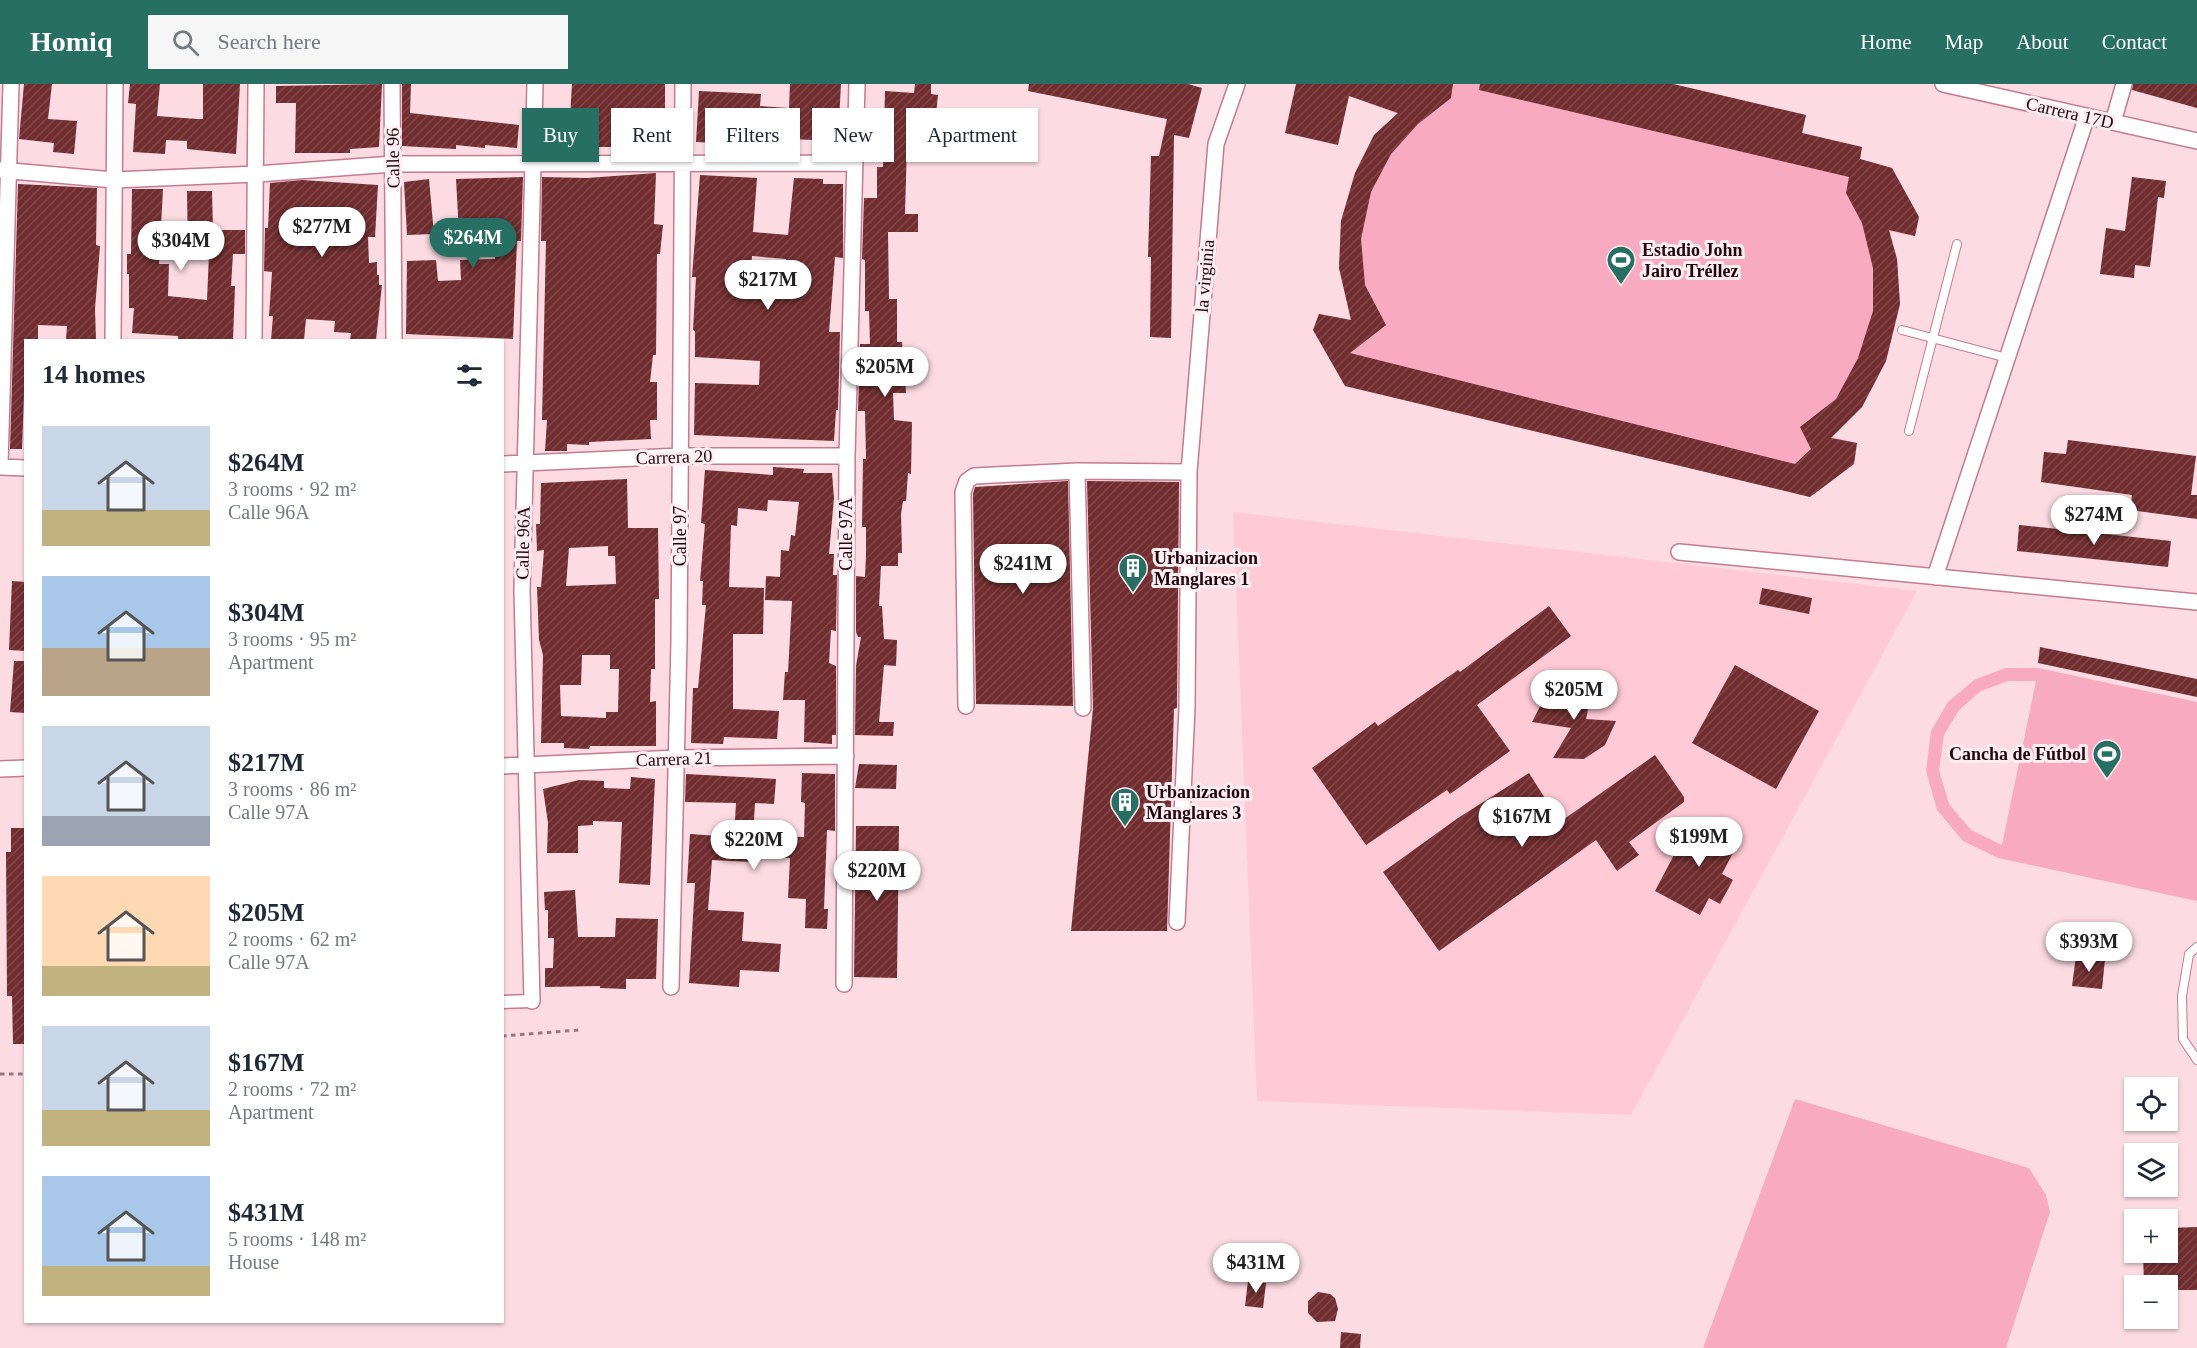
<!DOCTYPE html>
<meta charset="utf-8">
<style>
:root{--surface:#fff;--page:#f6f6f7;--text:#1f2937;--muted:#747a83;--accent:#276e63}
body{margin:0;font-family:Georgia,serif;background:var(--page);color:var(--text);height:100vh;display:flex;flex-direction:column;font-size:22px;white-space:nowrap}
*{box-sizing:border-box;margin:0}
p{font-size:20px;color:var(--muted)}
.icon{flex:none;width:33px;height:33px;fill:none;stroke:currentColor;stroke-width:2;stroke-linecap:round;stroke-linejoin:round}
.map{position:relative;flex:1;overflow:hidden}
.sheet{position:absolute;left:24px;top:255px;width:480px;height:984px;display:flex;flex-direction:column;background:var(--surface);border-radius:0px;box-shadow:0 2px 4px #0004}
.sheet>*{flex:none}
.hud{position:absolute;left:522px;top:24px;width:570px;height:54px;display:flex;gap:12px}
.controls{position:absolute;left:2124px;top:993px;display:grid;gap:12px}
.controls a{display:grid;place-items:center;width:54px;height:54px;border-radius:0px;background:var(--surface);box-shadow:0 2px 4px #0004;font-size:30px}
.price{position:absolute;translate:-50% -51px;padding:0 14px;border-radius:21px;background:#fff;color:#222;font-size:20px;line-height:39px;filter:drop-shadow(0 2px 3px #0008)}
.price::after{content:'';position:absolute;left:50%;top:36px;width:18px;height:14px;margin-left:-9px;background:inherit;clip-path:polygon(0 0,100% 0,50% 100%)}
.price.current{background:var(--accent);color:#fff}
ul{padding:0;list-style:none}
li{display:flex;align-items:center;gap:18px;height:150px;padding:0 18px}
li span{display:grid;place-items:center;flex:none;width:168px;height:120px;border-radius:0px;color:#555}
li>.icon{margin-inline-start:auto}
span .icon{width:72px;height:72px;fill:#fffc;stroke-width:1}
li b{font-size:26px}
h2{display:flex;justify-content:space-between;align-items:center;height:72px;padding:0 18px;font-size:26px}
.chip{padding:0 21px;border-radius:0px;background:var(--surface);box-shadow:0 2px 4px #0004;font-size:21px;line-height:54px}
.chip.current{background:var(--accent);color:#fff}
header{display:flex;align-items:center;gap:36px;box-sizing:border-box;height:84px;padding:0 30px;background:var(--accent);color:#fff}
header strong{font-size:28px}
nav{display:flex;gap:33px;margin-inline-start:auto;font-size:21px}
.search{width:420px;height:54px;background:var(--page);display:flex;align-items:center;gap:15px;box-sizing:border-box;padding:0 21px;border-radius:0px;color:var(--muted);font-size:22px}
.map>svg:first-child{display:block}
.built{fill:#ffc9d6}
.green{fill:#f8abc0;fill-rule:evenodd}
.building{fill:url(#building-hatch);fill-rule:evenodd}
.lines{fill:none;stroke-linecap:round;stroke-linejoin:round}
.service-casing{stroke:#c57b90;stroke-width:10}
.pedestrian-casing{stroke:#c57b90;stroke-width:15}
.minor-casing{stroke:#c57b90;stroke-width:18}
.path{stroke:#957780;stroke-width:3;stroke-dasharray:4.5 4.5;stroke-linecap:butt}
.service{stroke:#fff;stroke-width:8}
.pedestrian{stroke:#fff;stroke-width:12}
.minor{stroke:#fff;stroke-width:15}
.labels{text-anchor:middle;stroke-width:6;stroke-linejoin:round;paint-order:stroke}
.street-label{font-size:18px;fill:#21060f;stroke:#feedf1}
.poi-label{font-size:18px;font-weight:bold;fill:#21060f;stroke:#feedf1;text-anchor:start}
</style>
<header>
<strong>Homiq</strong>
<div class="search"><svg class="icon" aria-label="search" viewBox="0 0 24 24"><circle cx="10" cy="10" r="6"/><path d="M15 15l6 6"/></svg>Search here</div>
<nav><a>Home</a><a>Map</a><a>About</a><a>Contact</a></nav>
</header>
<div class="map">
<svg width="2197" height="1264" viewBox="0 0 2197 1264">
<defs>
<pattern id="building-hatch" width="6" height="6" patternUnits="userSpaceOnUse" patternTransform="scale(1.5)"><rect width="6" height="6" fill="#712d2f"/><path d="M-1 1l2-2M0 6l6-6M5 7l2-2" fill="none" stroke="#80484a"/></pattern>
</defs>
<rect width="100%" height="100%" fill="#fcdbe3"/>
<path class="built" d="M1233,428L1917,507L1631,1031L1257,1017Z"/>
<path class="green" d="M1374,0H1673L1806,31L1802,49L1862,63L1860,75L1892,84L1919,133L1915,152L1889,147L1897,175L1900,220L1886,277L1862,323L1831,353L1857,359L1854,380L1810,413L1345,302L1313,246L1319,230L1351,236L1339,184L1341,137L1355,89L1374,51L1398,30L1368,19Z
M2005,584H2038L2197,618V817L1998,774L1963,757L1937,726L1926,687L1931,647L1948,618L1974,596ZM2008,597H2036L2002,761L1971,746L1949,720L1939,686L1944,651L1959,626L1981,607Z
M1795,1015L2029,1084L2046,1111L2050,1128L2006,1264H1703Z"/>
<path class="building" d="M24,0H52L48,35L77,37L74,70L53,68L54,59L19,55Z
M130,0H160L157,32L197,35H203V0H240L236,70L187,65V57L166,56L165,70L133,68L136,20L128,19Z
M382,0L379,63L350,65V69H295L296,19H276V2Z
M402,0H411L410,29L519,41L517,64L485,61V64L456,61V65L402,62Z
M572,0H665V63H657V70H634L635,63H586L585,34L570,33Z
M790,0H841L838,57L790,55V62L696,58L699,7L761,10L760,22L789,24Z
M915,0H931V10L938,11L933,59L907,58L905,130H918V148H888L889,215H897V258H902L906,309H893L894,336L912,338L911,390L908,389L906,417H903L901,430L902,469H898V482H881L879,522H882L884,555L897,556L896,582L884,581L879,638H894L893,652L855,651L856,582L861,553H858L856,548V492L865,493L866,471V443H862L863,375H866L865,327H858L860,260H870L869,227H865V176L862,175L864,114H877V83H883L885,7L914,9Z
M1029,0H1188L1202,4L1189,54L1174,51L1171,254L1150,253L1151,173H1148L1151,72H1159L1167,35L1028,7Z
M1296,0H1453L1451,14L1418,40L1391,70L1371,108L1361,155L1365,201L1386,241L1350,269L1795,380L1811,365L1800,343L1836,315L1858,274L1873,227V184L1862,139L1846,109L1849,93L1479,6L1480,0H1673L1806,31L1802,49L1862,63L1860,75L1892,84L1919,133L1915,152L1889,146L1897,175L1900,220L1886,277L1862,323L1831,354L1857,359L1854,380L1810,413L1345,302L1313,246L1319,230L1351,236L1339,184L1341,137L1355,89L1374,51L1398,29L1349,12L1338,61L1285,49Z
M2133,0H2197V24L2132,6Z
M656,89L654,140L663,141L660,170H657L656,271H653L650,298H657V336H650L651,355L589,358V361L567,360V367H545L547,336H542L546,157H541L542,93L587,94Z
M700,91L757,94L753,148L788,151L794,94L823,95V100H843V174L835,173L829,248H840L838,326H836L834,357L694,351L695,299L759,301L760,277L695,273V247L693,246L696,193H692ZM752,172L786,175L784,203L750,202Z
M523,93L521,157H517L513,255L406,250L407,177L436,176L438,197L461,196L460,176L495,175L494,147L459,149L456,95Z
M2132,93L2166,97L2164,114L2158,113L2150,183L2135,181L2134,194L2100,190L2106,144L2125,147Z
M429,95L434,150L407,151L404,98Z
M302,96L378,101L375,153H368L369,179L377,178V191H379V201H382L376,256H350L351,249L334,248L335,237L306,235L304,256H271L273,232H269L272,188L264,187L265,144H268L270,99Z
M18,100L97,104L96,161L100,162L95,225L96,256H66L67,242L38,241V256H26L22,365H10Z
M132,105H163L159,180H169L168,212L207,216L209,170H188L187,107H212L213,146H245V170H233L231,202H235L233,256H178V252L132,249L134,224H129V190H127V170H131Z
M2068,356L2196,372L2191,411H2197V435L2130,426L2132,411L2041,398L2044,368L2066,370Z
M773,383L804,385L803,389H832L834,414L829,470H834L833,491H837L836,547L831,546L829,579L836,582V651H832V660L804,658L805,616H783L785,588H788L792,517L765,516L766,492L780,493L781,466L789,467L791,451L795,452L799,418L768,416L767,427L738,424L737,442L731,441L729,503L764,504L763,550H733V625L779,627L777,655L724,653L723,660L691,659L693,604H698L706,521H702L703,497H700L705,440L701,439L705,386L773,391Z
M627,395L628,444H658L659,515H655V585H651L650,618L656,617V662H590L589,665L564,664V659H541L543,571L539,556L537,503H541L544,466L537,467L536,440H540L541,399ZM608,462V472H615L616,500L566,502L569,464ZM582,571H610V585H619L618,628H606V634L561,632L560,601H581Z
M1068,397L1073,622L976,620L973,410L975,403Z
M1087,397L1179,398L1177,624L1174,625L1167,847H1071L1093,624Z
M2019,441L2171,457L2168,483L2017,467Z
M12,497L26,498V567L9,566Z
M1762,504L1812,514L1809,530L1759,520Z
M1549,522L1571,552L1477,621L1510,667L1450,710L1447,706L1366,761L1312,684L1375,638L1378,642L1458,586L1460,588Z
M2040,563L2197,595V613L2038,579Z
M14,577H26V629L10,628Z
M1735,581L1819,627L1776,705L1692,659Z
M1594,599L1586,635L1616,637L1605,661L1584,675L1553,674L1571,644L1532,638L1546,611L1559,602Z
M1655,671L1684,713V718L1629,758L1639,771L1617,787L1596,756L1439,867L1383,788L1458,734L1529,689L1560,738Z
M859,680L897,681L896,705L855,704Z
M802,689L835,690V747L827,746L824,825H828L827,845L805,844L806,815L788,814L790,774L753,773V778L712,776L708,826L744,828L742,857L781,860L779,888L740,886L739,903L689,899L695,799H687L690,750L734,753L736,719L685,718L686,690L776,695L774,720L755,719L753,752L804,753L805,719L801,718Z
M631,693L655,695L650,801L619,799L622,738L593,737V741L578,742V769H547L548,739L543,705L579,696L604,697V704L630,705Z
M1694,733L1739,757L1722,790L1733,796L1720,820L1709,814L1700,831L1655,807Z
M856,742H899L897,894L854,893Z
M11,744H26V960H13L12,912H7L6,768H11Z
M575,806L578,853H615L616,834L658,835L656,895H626V905L600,904V902L545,903V884H553L554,854H548V826H545L544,808Z
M2076,872L2105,875L2102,905L2072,902Z
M2197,1143V1206H2168V1202H2144L2143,1168H2168V1144Z
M1248,1197L1266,1199L1263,1224L1245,1222Z
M1318,1208L1330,1210L1335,1214L1338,1225L1335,1237L1317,1238L1308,1229V1217Z
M1341,1248L1361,1250L1360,1264H1340Z"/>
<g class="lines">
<g class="service-casing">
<path id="service" d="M1902,246L2007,274
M1909,347L1957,160
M2197,863L2189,870L2182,912L2183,955L2197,976"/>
</g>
<g class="pedestrian-casing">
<path id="pedestrian" d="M502,918L532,917"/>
</g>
<g class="minor-casing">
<path id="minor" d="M392,0L394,256
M1943,0L2197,57
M2113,38L2124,0
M0,86L114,96L257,90L393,80L855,79
M113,256L115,0
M254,256L256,0
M502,380L681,372H847
M0,381L11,0
M0,383L26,384
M1077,387L1083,624
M1189,388L1216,60L1237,0
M1679,468L2197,518
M1935,493L2087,32
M966,622L963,408L967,397L974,392L1077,387L1189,388L1187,624L1177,838
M502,682L677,674L846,672
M0,685L26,684
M844,900L847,372L857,0
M671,903L679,557L683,0
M532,917L522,506L535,0"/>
</g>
<path class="path" d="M502,952L579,946
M0,990H26"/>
<use href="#service" class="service"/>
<use href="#pedestrian" class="pedestrian"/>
<use href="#minor" class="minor"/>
</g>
<defs>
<g id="stadium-pin" transform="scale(1.5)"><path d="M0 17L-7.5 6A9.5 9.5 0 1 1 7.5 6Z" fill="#276e63" stroke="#feedf1"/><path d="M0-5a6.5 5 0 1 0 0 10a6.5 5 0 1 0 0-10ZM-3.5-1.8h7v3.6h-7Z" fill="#fff"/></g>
<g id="building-pin" transform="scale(1.5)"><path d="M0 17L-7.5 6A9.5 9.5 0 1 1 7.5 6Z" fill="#276e63" stroke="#feedf1"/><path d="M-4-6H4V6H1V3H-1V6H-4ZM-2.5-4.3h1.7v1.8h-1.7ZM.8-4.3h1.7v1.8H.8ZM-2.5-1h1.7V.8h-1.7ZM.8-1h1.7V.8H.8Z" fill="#fff"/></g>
</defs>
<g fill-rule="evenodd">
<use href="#stadium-pin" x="1621" y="176"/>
<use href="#building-pin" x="1133" y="484"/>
<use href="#stadium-pin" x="2107" y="670"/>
<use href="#building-pin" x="1125" y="718"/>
</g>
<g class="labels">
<g class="street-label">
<text transform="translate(2070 29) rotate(13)" y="6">Carrera 17D</text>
<text transform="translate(393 74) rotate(-91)" y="6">Calle 96</text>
<text transform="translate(1205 192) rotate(-85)" y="6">la virginia</text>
<text transform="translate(674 373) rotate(-2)" y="6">Carrera 20</text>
<text transform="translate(846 450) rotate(-90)" y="6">Calle 97A</text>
<text transform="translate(680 452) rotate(-90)" y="6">Calle 97</text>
<text transform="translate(523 459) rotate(-89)" y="6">Calle 96A</text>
<text transform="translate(674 675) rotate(-2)" y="6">Carrera 21</text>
</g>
<g class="poi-label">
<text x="1642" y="172">Estadio John<tspan x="1642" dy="21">Jairo Tréllez</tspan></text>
<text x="1154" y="480">Urbanizacion<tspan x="1154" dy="21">Manglares 1</tspan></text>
<text x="2086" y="676" text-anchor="end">Cancha de Fútbol</text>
<text x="1146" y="714">Urbanizacion<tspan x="1146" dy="21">Manglares 3</tspan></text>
</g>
</g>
</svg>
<div class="controls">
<a><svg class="icon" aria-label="locate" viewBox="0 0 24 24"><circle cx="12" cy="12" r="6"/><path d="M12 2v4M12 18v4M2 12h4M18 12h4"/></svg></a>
<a><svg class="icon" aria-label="layers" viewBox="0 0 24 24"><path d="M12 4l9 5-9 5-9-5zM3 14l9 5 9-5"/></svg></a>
<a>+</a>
<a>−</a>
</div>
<b class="price" style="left:322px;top:174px">$277M</b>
<b class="price current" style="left:473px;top:185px">$264M</b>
<b class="price" style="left:181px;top:188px">$304M</b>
<b class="price" style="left:768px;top:227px">$217M</b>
<b class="price" style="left:885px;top:314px">$205M</b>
<b class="price" style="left:2094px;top:462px">$274M</b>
<b class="price" style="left:1023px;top:511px">$241M</b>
<b class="price" style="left:1574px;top:637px">$205M</b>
<b class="price" style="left:1522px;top:764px">$167M</b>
<b class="price" style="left:1699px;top:784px">$199M</b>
<b class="price" style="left:754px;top:787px">$220M</b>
<b class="price" style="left:877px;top:818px">$220M</b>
<b class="price" style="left:2089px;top:889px">$393M</b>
<b class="price" style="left:1256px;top:1210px">$431M</b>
<div class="hud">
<a class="chip current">Buy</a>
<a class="chip">Rent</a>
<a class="chip">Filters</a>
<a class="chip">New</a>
<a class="chip">Apartment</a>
</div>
<section class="sheet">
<h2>14 homes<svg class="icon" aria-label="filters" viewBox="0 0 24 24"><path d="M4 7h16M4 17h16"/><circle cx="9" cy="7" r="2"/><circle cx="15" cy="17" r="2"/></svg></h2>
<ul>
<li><span style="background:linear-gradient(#c9d6e8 70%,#c2b280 0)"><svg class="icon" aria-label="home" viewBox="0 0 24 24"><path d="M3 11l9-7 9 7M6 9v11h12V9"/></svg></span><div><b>$264M</b><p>3 rooms · 92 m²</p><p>Calle 96A</p></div></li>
<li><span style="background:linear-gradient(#a9c7e8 60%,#b9a48a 0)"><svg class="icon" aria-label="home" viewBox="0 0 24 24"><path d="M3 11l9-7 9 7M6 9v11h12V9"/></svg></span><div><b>$304M</b><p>3 rooms · 95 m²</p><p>Apartment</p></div></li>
<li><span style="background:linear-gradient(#c9d6e8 75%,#9aa5b1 0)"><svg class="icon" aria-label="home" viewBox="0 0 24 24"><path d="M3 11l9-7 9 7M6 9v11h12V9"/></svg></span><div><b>$217M</b><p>3 rooms · 86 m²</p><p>Calle 97A</p></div></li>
<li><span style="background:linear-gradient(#ffd9b3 75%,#c2b280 0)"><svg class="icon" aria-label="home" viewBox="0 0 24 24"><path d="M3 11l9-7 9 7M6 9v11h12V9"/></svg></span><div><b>$205M</b><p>2 rooms · 62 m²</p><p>Calle 97A</p></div></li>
<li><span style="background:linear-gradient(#c9d6e8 70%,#c2b280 0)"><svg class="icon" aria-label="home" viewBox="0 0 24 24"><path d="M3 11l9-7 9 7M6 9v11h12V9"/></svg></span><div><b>$167M</b><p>2 rooms · 72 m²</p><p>Apartment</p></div></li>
<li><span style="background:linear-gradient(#a9c7e8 75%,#c2b280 0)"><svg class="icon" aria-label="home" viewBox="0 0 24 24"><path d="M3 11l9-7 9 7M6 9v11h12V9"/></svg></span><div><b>$431M</b><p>5 rooms · 148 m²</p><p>House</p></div></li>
</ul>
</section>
</div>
